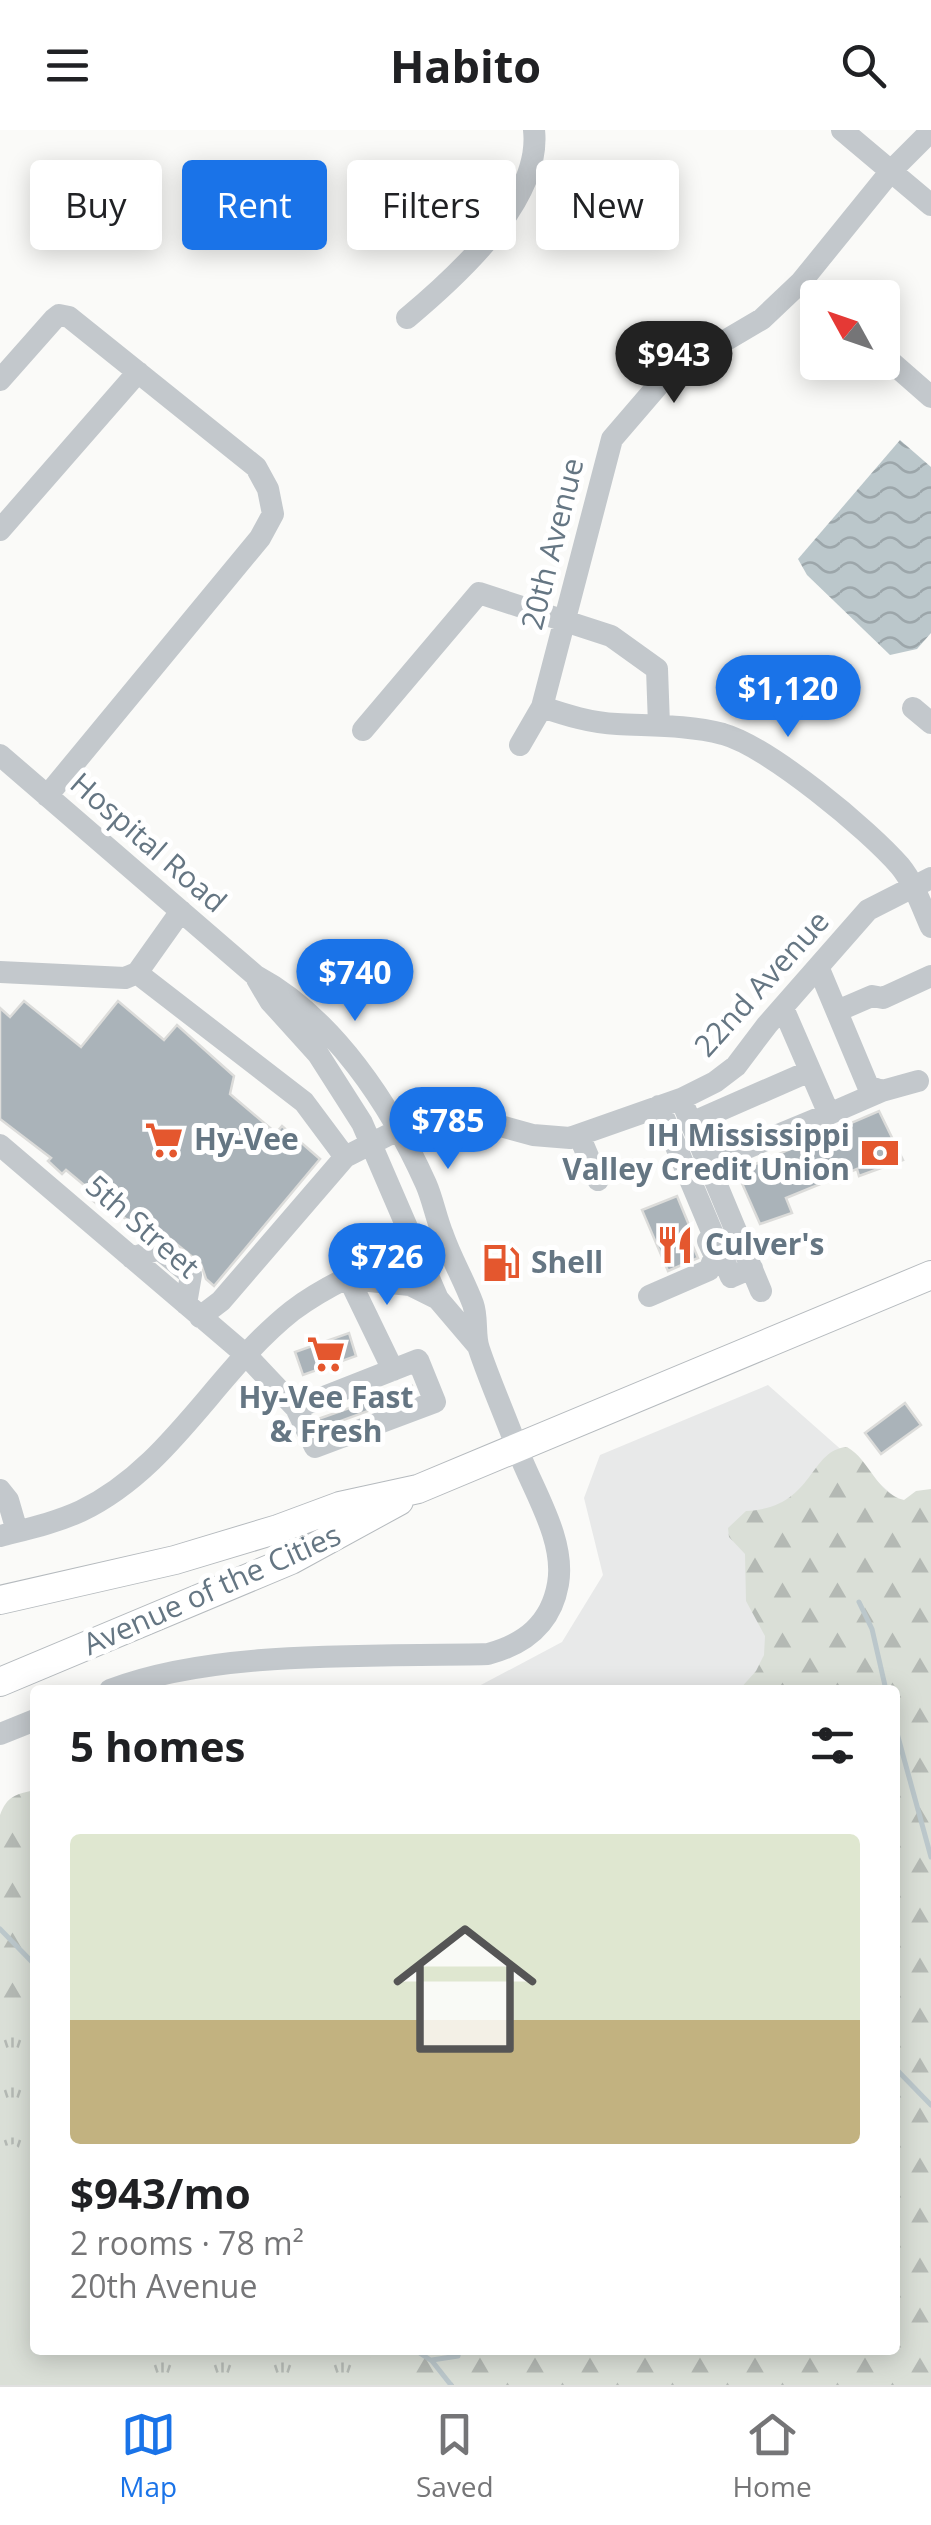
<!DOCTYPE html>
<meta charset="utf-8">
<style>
:root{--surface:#fff;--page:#f2f2f2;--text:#202124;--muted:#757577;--line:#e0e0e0;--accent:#1a73e8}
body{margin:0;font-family:"Open Sans",sans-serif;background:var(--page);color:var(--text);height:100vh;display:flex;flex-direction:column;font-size:38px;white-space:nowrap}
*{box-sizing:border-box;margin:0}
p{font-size:32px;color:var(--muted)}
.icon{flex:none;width:55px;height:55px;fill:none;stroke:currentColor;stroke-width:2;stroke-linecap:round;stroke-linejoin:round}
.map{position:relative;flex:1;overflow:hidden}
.drawer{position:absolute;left:30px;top:1555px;width:870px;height:670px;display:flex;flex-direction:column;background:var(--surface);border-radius:10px;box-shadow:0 5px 25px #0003}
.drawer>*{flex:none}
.banner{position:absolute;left:30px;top:30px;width:872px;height:90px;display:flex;gap:20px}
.needle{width:65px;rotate:310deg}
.controls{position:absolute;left:800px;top:150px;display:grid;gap:20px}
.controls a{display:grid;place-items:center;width:100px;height:100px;border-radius:10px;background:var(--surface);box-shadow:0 5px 25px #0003;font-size:50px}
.price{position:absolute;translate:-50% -85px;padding:0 22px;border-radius:35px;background:var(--accent);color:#fff;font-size:32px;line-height:65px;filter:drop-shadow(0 2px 5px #0008)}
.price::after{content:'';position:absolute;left:50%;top:60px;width:30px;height:22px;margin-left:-15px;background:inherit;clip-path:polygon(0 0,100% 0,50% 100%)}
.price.active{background:#222;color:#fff}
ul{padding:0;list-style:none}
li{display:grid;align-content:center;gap:20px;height:530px;padding:0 40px}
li+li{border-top:2px solid var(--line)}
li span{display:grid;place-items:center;height:310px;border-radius:10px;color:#555}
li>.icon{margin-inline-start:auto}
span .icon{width:180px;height:180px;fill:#fffc;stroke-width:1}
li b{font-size:42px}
h2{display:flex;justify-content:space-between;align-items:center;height:120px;padding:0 40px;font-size:42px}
.chip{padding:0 35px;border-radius:10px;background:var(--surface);box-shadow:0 5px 25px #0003;font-size:35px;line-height:90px}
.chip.active{background:var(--accent);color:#fff}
header{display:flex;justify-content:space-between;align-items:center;height:130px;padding:0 40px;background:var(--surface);font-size:45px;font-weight:700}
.dock{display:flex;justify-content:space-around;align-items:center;height:140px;border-top:2px solid var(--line);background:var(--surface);font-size:28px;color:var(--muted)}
.dock a{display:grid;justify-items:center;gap:5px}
.dock .active{color:var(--accent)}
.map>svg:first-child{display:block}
.built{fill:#e8e9e9}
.forest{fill:url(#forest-firs)}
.park{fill:url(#park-tufts)}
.pitch{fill:#dadfd7}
.water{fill:url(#water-waves)}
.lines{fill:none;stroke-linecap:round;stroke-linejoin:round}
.stream{stroke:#bbc7cb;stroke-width:5}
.building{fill:#aab3b9;stroke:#dcdcda;stroke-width:2.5}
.major-casing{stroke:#b5babe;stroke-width:30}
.minor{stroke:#c3c8cc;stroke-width:22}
.major{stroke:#fff;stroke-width:28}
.labels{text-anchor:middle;stroke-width:10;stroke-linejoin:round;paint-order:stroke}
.street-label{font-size:30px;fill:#657683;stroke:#fff}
.poi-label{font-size:30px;font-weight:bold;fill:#657683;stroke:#fff;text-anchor:start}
</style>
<header><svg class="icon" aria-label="menu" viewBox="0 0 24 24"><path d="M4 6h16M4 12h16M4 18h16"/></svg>Habito<svg class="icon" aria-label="search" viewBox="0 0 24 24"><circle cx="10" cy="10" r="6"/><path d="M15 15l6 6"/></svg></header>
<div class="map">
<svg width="931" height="2255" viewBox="0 0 931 2255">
<defs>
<pattern id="forest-firs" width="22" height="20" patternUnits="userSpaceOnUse" patternTransform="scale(2.5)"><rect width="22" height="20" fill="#dadfd7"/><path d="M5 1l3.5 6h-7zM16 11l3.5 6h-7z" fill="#b4b9b4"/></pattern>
<pattern id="park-tufts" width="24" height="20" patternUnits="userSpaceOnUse" patternTransform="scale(2.5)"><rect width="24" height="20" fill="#dadfd7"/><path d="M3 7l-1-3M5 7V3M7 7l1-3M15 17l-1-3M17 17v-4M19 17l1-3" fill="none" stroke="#b4b9b4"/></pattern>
<pattern id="water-waves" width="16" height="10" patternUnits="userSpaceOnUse" patternTransform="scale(2.5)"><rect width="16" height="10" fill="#bbc7cb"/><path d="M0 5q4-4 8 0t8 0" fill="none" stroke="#9ca6aa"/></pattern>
</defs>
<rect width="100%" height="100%" fill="#fafaf8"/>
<path class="built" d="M768,1255L931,1399V2255L895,2220V1560H205L479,1556L562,1512L603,1445L584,1368L600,1325Z"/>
<path class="forest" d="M847,1317C870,1330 876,1363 904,1370L916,1361L931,1359V2255H246L236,2220H895V1560H739L756,1541L764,1525L765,1506L746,1471L745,1424L729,1407L728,1398L746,1381C815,1378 808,1320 847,1317Z
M35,1660V1982L0,1951V1685C7,1666 16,1664 35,1660Z"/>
<path class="park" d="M0,1887L35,1919V2220H362L401,2255H0Z"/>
<path class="pitch" d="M14,2014L35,2031V2220H156L128,2255H28L0,2230V2017Z"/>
<path class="water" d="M900,310L931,337V503L917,519L890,525L807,445L798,429Z"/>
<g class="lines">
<path class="stream" d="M859,1472L872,1499L886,1560
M895,1596L931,1727
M0,1799L35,1835
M895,1938L931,1975
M415,2220L432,2231L451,2255
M432,2230L458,2226L459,2220"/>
</g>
<path class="building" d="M24,871L81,917L118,871L164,910L177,895L234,946L230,964L276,1003L282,996L320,1029L214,1156L206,1149L201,1134L168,1107L161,1104L148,1107L106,1073L102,1078L86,1065L90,1060L66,1040L62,1044L48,1031L51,1028L0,989V878L10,887Z
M879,981L903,1030L859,1046L857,1039L786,1068L792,1083L760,1094L737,1042Z
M677,1066L691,1100L687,1102L698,1128L668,1141L642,1080Z
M349,1203L356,1226L303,1245L295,1222Z
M412,1256L414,1264L322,1298L318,1289Z
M905,1273L921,1295L881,1324L865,1303Z"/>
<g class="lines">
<g class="major-casing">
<path id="major" d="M0,1470L175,1430L278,1399L340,1376L418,1359L931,1145
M0,1552L291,1430L399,1371"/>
</g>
<path class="minor" d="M842,0L931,75
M407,188C456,147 542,70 534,0
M882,224L931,267
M0,250L54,189L59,185L69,187L256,337L268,359L273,384L260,408L47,666
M0,400L138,242
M542,577C566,585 591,593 617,594C652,596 688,595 723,604C769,617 868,699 900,736C914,753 922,777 931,797
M913,578L931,593
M363,600L479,463L611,506L657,539L659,595
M520,615L542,577L612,309L667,245L762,189L801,152L891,41L931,1
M0,625L256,846C333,887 391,976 426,1054C433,1070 436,1088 443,1105C451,1128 464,1150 473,1174C478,1188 474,1205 479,1219C490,1252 505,1285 517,1318C532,1359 566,1409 558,1454C551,1494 525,1514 488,1524C373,1527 216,1519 110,1560
M819,839L868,956L882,961
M0,842L125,848L137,843L181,781
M137,843L304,972L345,1027
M257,849L270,871L318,924L362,993L438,1169L478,1216
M837,881L872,866L883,868L931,846
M681,969L761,1161
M659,976L731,1147L752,1138
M829,984L882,961L918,951
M691,993L810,941
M579,1005L598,1050
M0,1015L246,1225L296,1278L315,1317L435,1272L418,1230L296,1278
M708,1034L829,984L783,878
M132,1128L159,1119L191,1145L186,1174
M649,1166L709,1140L715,1126L708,1111
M200,1187L221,1171L345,1027L398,1000L426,988L460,985L533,1005L570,1008L681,969L715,952L736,936L767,895L868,780L931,748
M393,1240L349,1149L410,1155L438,1169
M0,1360L8,1370L17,1401
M0,1406C27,1399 55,1393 81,1381C172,1337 215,1242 292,1181C335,1148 393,1128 443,1106
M0,1604L35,1590"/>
<use href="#major" class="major"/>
</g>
<defs>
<g id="supermarket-bare" transform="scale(3)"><path d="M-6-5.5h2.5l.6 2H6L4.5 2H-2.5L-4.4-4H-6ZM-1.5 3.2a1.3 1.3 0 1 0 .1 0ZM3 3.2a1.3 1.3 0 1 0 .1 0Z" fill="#e4572e" stroke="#fff" stroke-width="2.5" paint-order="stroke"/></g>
<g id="bank-bare" transform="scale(3)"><path d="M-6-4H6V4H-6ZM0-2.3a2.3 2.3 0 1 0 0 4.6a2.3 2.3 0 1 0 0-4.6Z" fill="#e4572e" stroke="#fff" stroke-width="2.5" paint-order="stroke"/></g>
<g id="restaurant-bare" transform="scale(3)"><path d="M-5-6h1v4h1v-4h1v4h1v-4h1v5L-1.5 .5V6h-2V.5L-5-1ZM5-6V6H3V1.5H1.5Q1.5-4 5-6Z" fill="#e4572e" stroke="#fff" stroke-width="2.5" paint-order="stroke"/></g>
<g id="fuel-bare" transform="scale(3)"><path d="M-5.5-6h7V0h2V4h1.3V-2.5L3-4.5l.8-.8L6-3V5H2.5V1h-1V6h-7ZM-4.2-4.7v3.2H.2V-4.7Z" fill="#e4572e" stroke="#fff" stroke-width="2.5" paint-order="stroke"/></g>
</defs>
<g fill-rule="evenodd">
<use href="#supermarket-bare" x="164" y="1010"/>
<use href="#bank-bare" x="880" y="1023"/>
<use href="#restaurant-bare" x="675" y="1115"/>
<use href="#fuel-bare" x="501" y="1133"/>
<use href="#supermarket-bare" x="326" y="1224"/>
</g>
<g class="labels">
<g class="street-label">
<text transform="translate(553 414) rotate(-76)" y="10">20th Avenue</text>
<text transform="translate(148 713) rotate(41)" y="10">Hospital Road</text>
<text transform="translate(762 854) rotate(-48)" y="10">22nd Avenue</text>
<text transform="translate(142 1097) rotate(41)" y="10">5th Street</text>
<text transform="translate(212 1460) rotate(-24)" y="10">Avenue of the Cities</text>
</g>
<g class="poi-label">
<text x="850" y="1016" text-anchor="end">IH Mississippi<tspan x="850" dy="34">Valley Credit Union</tspan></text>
<text x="194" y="1020">Hy-Vee</text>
<text x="705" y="1125">Culver's</text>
<text x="531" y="1143">Shell</text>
<text x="326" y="1278" text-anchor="middle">Hy-Vee Fast<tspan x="326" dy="34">&amp; Fresh</tspan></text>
</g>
</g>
</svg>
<div class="controls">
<a><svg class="needle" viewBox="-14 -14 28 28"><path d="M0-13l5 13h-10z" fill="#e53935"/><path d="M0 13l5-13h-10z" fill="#757577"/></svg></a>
</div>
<b class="price active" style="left:674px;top:276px">$943</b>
<b class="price" style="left:788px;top:610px">$1,120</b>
<b class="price" style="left:355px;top:894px">$740</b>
<b class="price" style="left:448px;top:1042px">$785</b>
<b class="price" style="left:387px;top:1178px">$726</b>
<div class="banner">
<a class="chip">Buy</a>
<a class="chip active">Rent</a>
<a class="chip">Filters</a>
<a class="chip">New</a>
</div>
<section class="drawer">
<h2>5 homes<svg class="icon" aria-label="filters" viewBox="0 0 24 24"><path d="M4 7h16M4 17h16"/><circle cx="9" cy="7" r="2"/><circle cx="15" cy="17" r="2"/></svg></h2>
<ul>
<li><span style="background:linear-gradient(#dfe7d0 60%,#c2b280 0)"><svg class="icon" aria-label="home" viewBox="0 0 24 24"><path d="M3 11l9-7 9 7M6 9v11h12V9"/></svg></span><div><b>$943/mo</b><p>2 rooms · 78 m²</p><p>20th Avenue</p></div></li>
</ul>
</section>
</div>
<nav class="dock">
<a class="active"><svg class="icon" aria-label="map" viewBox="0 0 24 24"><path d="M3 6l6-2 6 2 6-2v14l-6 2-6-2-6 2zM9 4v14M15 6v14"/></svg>Map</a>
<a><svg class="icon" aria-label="saved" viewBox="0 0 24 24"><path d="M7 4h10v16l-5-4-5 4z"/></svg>Saved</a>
<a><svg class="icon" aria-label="home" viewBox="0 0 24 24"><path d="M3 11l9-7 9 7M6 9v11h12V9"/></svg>Home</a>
</nav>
